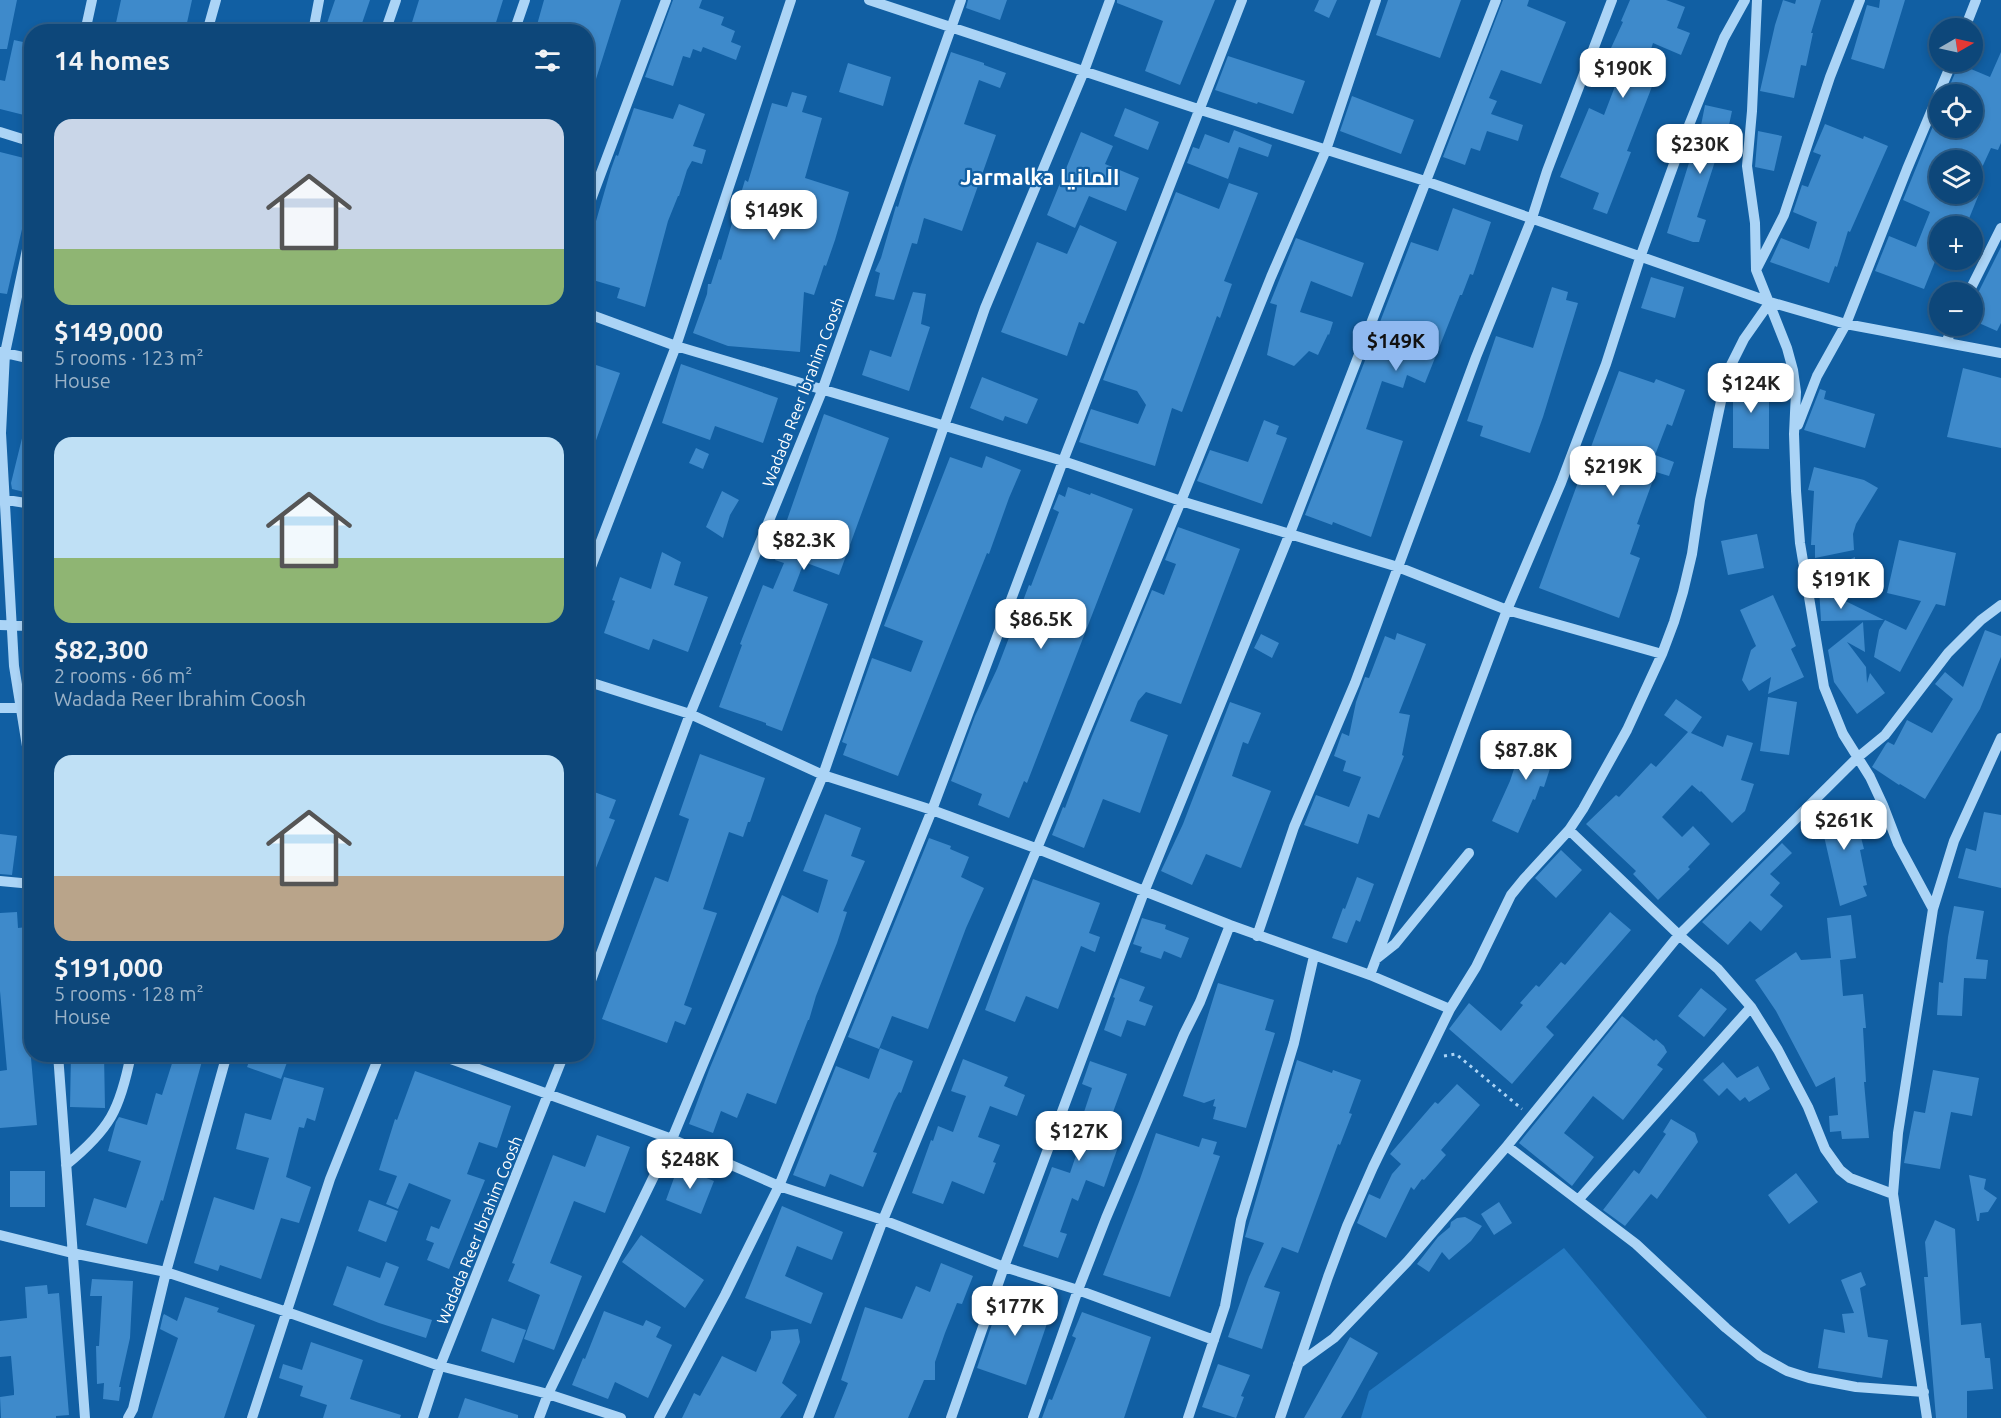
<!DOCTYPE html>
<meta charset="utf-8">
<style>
:root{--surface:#0d477a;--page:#1b5181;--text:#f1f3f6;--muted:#9ab2c7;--line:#2d5f8b;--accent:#90b9f0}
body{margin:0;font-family:Ubuntu,Cairo,sans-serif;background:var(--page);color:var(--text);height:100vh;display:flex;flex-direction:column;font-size:22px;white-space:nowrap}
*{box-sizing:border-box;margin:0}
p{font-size:20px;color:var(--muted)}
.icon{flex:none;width:33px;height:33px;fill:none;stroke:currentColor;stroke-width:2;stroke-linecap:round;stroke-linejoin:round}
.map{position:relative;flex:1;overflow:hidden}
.sheet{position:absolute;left:24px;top:24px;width:570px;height:1038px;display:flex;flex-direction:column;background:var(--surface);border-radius:24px;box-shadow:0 3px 9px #0003,0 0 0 2px var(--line)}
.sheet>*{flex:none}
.needle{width:39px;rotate:81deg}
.controls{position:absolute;left:1929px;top:18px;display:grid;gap:12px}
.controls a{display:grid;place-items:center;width:54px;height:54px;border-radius:50%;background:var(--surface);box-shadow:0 3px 9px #0003,0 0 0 2px var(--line);font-size:30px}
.price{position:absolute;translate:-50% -51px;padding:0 14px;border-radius:12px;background:#fff;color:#222;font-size:20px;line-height:39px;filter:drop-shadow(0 2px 3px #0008)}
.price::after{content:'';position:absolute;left:50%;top:36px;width:18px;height:14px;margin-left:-9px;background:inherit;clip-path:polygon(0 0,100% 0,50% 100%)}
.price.on{background:var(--accent);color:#111}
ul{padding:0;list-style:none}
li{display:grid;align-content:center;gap:12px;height:318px;padding:0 30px}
li span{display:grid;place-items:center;height:186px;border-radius:18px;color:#555}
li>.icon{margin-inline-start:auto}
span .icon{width:108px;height:108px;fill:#fffc;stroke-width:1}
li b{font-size:26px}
h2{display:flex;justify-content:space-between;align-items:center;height:72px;padding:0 30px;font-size:26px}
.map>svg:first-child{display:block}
.green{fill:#2479c1}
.building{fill:#3e8acb}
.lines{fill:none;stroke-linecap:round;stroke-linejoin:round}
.path{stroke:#abd4f6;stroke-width:3;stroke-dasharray:3 4.5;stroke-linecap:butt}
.minor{stroke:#abd4f6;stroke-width:10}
.labels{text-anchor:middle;stroke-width:4.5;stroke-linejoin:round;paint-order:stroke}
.street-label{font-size:16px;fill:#fff;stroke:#115fa3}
.district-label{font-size:22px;font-weight:bold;fill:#fff;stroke:#115fa3}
</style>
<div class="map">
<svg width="2001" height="1418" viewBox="0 0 2001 1418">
<rect width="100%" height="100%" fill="#115fa3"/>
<path class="green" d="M1564,1248L1707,1418H1361L1369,1391Z"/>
<path class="building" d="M0,0H17L7,49H0Z
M121,0H192L185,32H114Z
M335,0H370L359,32H324Z
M419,0H503L493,32H409Z
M544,0H621L590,98H586V32H535Z
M673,0H702L699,8L724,17L721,25L735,31L731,42L741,46L736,60L703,47L701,52L693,49L690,58L683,56L673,86L645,77Z
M968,0H1007L1000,20L966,8Z
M1117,0H1215L1180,85L1145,71L1163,21L1117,3Z
M1319,0H1337L1329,18L1314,11Z
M1388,0H1461L1440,58L1376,35Z
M1503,0H1529L1527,6L1566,22L1541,84L1501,70L1489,98L1497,101L1491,114L1523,125L1518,141L1487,131L1480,151L1471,148L1465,165L1443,157Z
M1630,0H1666L1685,7L1677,28L1690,33L1681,55L1653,43L1641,79L1653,84L1627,151L1631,152L1607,214L1593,209L1599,193L1560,177L1589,108L1604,115L1622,68L1605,61L1623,22L1621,21Z
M1783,0L1795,4L1796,0H1821L1811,33H1813L1806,66L1801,65L1794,98L1760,91L1775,25Z
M1880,0H1905L1884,69L1851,59L1867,5L1879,8Z
M14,40L32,44V117L0,109V80L5,81Z
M951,52L984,63V65L1006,73L1000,88L979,80L964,124L996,135L962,231L924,218L917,244L912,243L894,300L875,296L880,273L875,271L881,258L896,206L898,207L910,168Z
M2001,52V143L1998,150L1991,148L1972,189V160H1940V194H1979L1966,226H1940V249L1924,289L1875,271L1889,236L1916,247L1930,212L1903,200L1933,126L1961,139L1968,128H1972V94H1946L1959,64L1990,77Z
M1228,56L1305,81L1293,114L1258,102L1257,104L1215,90Z
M848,63L891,77L883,106L839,92Z
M792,92L807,96L802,112L822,118L805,178L849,192L835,240L826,266L824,265L814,295L804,292L800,352L728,346L693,333L707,294L708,284H711L719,259L721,260L745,180L748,182L772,103L787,107Z
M1352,96L1414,120L1401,154L1340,131Z
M679,104L705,114L693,146L706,150L702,164L692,161L687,170L679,196H678L668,221L645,307L617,298L620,288L586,278V241L590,242L611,169L616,155L618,156L634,108L673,119Z
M1705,105L1732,111L1723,153L1718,152L1697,217L1706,220L1699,242H1693L1667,233L1693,150L1696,151Z
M1125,108L1159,122L1148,150L1114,136Z
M1825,124L1863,139L1864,136L1888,146L1850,232L1848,231L1837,267L1835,266L1829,283L1770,262L1781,238L1809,249L1817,222L1793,212L1802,185L1808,187L1821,155L1813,152Z
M1234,130L1272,145L1268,157L1239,147L1228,179L1187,163L1193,147L1199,149L1205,134L1229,143Z
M1758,131L1782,136L1774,171L1755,167Z
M1081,132L1113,146L1105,164L1139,178L1126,211L1089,196L1075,228L1047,215Z
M0,152L32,160V186L7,294L0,293Z
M1229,183L1258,193L1224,281L1232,284L1220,318L1217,316L1182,412L1172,408L1155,466L1079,442L1091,409L1138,424L1146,405L1137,391L1103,380L1107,369L1176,192L1219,209Z
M1453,208L1491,222L1473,275L1470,274L1462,295H1460L1425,383L1407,375L1403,388L1382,381L1366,429L1403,441L1371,537L1333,522L1332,525L1305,515L1411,242L1438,251Z
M1080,225L1117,242L1084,324L1079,322L1067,356L1001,332L1037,242L1067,254Z
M1296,238L1364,263L1352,297L1311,281L1300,312L1333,322L1329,335L1328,334L1318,355L1309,351L1294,366L1267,355L1277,305L1270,303Z
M2001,247V323L1997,331L1972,320V305Z
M1651,277L1684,287L1675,318L1641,308Z
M1552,287L1568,292L1566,300L1578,303L1543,417L1530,453L1480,436L1483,426L1467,421L1496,336L1533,348Z
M913,292L926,294L921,324L930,327L909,391L862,375L870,350L891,357Z
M590,363L620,373L589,460H586V374Z
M681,364L778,398L763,443L715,426L710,440L662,423Z
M1963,368L2001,378V448L1947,437Z
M1619,371L1654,383L1656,379L1685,390L1672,426L1667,424L1655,455L1674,462L1669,476L1656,472L1637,524L1640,525L1630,554L1640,558L1619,618L1539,588Z
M982,377L1038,399L1027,424L1005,416L1003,421L970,408Z
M1733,379L1769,380V449L1733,448Z
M1820,389L1826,391L1824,399L1875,414L1865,448L1804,430Z
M824,414L889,438L839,575L804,562L793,591L828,604L782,731L766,725V723L719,707L742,645L740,644L763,585L773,589L784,563L775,560L790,521L787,520Z
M1264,420L1279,426L1276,434L1287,438L1262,504L1197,481L1210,450L1248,462Z
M26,422H32V494L12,489L11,483Z
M696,448L709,454L703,469L689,463Z
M986,456L1021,470L1009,498L989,554L987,553L898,776L843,755L847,744L842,742L872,658L911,672L923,641L884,626L950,457L982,468Z
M1814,467L1864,480L1878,488L1856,524L1853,534L1854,550L1815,558V545H1811L1814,491L1808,490Z
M1068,487L1090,495L1091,493L1133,509L1027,783L1024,781L1009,818L978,805L982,794L951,781L975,716L997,669L1029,585L1031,586L1059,512L1053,509L1059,494L1065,497Z
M722,491L739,500L730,515L723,538L706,527Z
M1178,527L1240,549L1181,704L1146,692L1138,701L1130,721L1168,735L1140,813L1103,799L1084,848L1052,835L1063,807L1065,808L1092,736L1152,590L1164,595L1176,564L1165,560Z
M1757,534L1764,568L1728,575L1721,541Z
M1899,540L1956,553L1945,606L1936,604L1900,672L1874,657L1879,630L1885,620L1906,630L1921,601L1887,593Z
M662,552L681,562L674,585L708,597L688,652L653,639L649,650L604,633L615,601L612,600L620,577L651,589Z
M1855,557V565L1865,568L1859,587L1813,577Z
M1819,588L1884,620L1821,621Z
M1773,595L1796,646L1791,649L1804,677L1768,694L1771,677L1749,691L1742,680L1751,650L1756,646L1740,610Z
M1863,622L1865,652L1847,642L1866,667L1867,683L1870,673L1885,693L1857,714L1834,682L1828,650Z
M1985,630L2001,636V657L1980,709L1925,799L1900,784L1899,785L1872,767L1886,744L1888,742L1894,745L1907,720L1932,733L1953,699L1935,684L1945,672L1963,687Z
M1397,633L1426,644L1399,713L1410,715L1402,755L1404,756L1379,818L1368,814L1358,844L1304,825L1316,795L1349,807L1361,777L1343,771L1346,761L1334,756L1342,733L1349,736L1356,702L1365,677L1369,678L1385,636L1395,640Z
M1261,634L1279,643L1272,658L1254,648Z
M1768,697L1797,702L1789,755L1760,751Z
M1676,699L1702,717L1691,733L1723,747L1727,735L1753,743L1741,780L1754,784L1745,811L1732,823L1701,791L1700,792L1692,785L1662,817L1682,837L1693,826L1710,844L1688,867L1690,869L1658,900L1633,874L1636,871L1586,824L1616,795L1619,797L1651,763L1656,767L1688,732L1664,715Z
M1230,702L1261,713L1248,744L1243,742L1232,776L1271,791L1241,868L1206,854L1192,885L1161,871L1183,824Z
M1526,733L1558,744L1544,787L1540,786L1535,800L1533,799L1518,833L1492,821L1510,781Z
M700,754L765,778L750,822H748L743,837L729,832L703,909L717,913L684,1005L692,1008L685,1025L675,1021L667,1043L602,1019L655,877L668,882L689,819L679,815Z
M586,789L616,800L609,818L615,820L588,888L586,887Z
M1852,802L1864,849L1860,850L1867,885L1863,886L1867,896L1840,906L1818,810Z
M1984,812L2001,815V888L1958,878L1966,848L1976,851Z
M825,814L861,828L851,856L865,861L843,911L847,912L837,943L816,996L809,1020H808L776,1104L747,1093L737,1118L721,1111L713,1133L689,1124L709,1070L782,895L818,913L828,880L803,871Z
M0,834L17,836L12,875L0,874Z
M929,838L951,846L950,849L969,857L961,877L984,888L966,928L928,1029L892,1016L879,1049L848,1037Z
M1782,843L1792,853L1770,874L1780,883L1770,895L1783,906L1761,931L1750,921L1728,945L1702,922Z
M1561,850L1582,870L1556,898L1535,878Z
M1357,877L1374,884L1360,922L1356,920L1347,943L1332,938L1343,908L1345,909Z
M1033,879L1100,903L1089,933L1100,937L1095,952L1081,946L1058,1009L1026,996L1015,1022L985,1010Z
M1954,906L1984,911L1976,959L1988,960L1986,979L1964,978L1962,1016L1937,1015L1939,982L1943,983L1948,937Z
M17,912L18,928L27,927L32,1004V1047H30L37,1125L0,1128V1071L7,1070L0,991V913Z
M1610,912L1631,930L1546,1027L1554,1035L1512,1084L1449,1029L1469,1003L1501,1031L1523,1005L1520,1003L1536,985L1539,987L1561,962L1565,965Z
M1851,915L1856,958L1840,960L1843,996L1863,994L1866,1028H1863L1866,1082H1864L1869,1138L1842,1139L1841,1131L1830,1132L1829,1116L1838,1115L1835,1077L1816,1087L1776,1011L1755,980L1796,952L1801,960L1831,958L1827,918Z
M1142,918L1166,925L1165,929L1189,938L1181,958L1164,951L1161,959L1140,952L1142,947L1133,944Z
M1120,978L1145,987L1139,1001L1153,1006L1145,1026L1127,1020L1121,1037L1104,1030L1115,998L1113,997Z
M1218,983L1274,1000L1265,1030L1275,1033L1246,1128L1213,1119L1216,1107L1213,1106L1215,1099L1204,1103L1183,1096Z
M1701,988L1727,1009L1704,1037L1678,1016Z
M1622,1016L1654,1041L1656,1039L1664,1046L1667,1052L1657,1065L1663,1069L1623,1120L1593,1096L1564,1133L1594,1157L1572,1186L1519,1143Z
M880,1048L913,1061L901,1093L899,1092L894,1101L873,1152L877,1153L863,1187L830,1174L825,1187L793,1175L836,1066L869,1079Z
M71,1054H104L105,1108L70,1107Z
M175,1054H204L163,1201L161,1200L147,1244L86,1225L94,1198L126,1208L141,1161L108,1151L116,1122L119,1117L147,1125L156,1093L162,1095Z
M252,1054H290L281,1079L247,1067Z
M963,1059L1008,1077L1004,1086L1025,1095L1017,1116L990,1106L978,1137L1000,1145L993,1162L996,1163L984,1194L952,1181L943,1204L912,1193L931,1140L933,1141L938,1126L953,1132L966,1096L951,1091Z
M1297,1060L1332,1073L1333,1070L1361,1080L1349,1113L1352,1114L1340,1145L1338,1144L1298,1253L1282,1247L1264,1287L1280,1292L1262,1349L1228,1337L1249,1277L1264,1243L1245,1237Z
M1090,1061L1127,1074L1102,1142L1118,1147L1104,1187L1086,1180L1078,1201L1072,1198L1060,1232L1067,1234L1058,1258L1023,1246L1052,1167L1070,1173L1083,1135L1077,1133L1092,1088L1082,1084Z
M1723,1062L1737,1078L1758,1066L1770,1089L1749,1102L1745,1097L1740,1101L1727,1088L1719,1096L1703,1080Z
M1933,1070L1979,1078L1972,1116L1951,1112L1940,1169L1904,1163L1914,1111L1925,1113Z
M415,1071L511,1106L497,1148L479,1142L467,1174L485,1180L449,1269L427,1260L434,1243L426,1240L431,1226L439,1229L451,1200L409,1183L398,1209L386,1204L397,1176L379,1170L395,1119L397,1120Z
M284,1077L324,1088L315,1121L307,1118L304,1128L299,1127L286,1177L311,1187L299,1223L281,1218L261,1279L220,1265L218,1271L194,1263L214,1197L254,1210L269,1158L236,1149L245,1113L271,1120Z
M1457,1084L1480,1105L1441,1150L1446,1155L1424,1180L1422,1179L1414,1190L1411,1187L1386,1238L1357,1223L1369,1194L1380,1199L1392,1174L1401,1164L1390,1154L1435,1102L1438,1104Z
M1671,1119L1695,1133L1698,1142L1657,1199L1651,1194L1625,1226L1603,1210L1634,1170L1639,1174L1666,1134L1663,1132Z
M1156,1133L1199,1147L1202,1138L1217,1142L1213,1154L1220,1156L1170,1297L1103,1275L1140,1179Z
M597,1135L630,1147L605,1213L574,1201L550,1263L582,1276L554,1350L524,1339L540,1295L508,1281L515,1264L512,1263L553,1155L585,1167Z
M678,1167L714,1181L701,1214L666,1200Z
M10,1171H45V1207H10Z
M1796,1173L1818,1202L1789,1224L1768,1195Z
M1969,1175L1986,1179L1984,1189L1997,1198L1988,1212L1980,1213L1979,1221H1977Z
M369,1200L398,1211L386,1242L358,1231Z
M1499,1202L1512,1223L1494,1235L1481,1214Z
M782,1206L843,1232L832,1260L797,1246L785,1276L823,1293L811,1324L745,1298Z
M1465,1217L1482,1226L1471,1241L1449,1260L1442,1252L1429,1272L1417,1264L1438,1237L1450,1227L1451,1222L1457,1218Z
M1935,1220L1955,1229L1961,1325L1981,1323L1985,1358H1990L1993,1389L1967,1391V1418H1936L1924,1277H1928L1925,1242Z
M641,1235L704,1280L685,1308L622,1262Z
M386,1262L399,1267L384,1305L432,1320L426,1338L379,1323L333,1305L347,1266L380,1278Z
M941,1263L973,1276L962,1304L957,1303L945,1333L935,1362V1380H924L908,1418H834L848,1383L841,1380L865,1307L902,1319L916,1286L930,1292Z
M1861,1272L1866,1285L1860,1288L1868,1337L1888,1340L1882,1378L1818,1368L1824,1329L1845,1333L1842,1314L1854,1313L1841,1280Z
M92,1279L133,1281L130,1338L119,1387H121L119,1401L103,1399L104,1383L97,1384L96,1346H99L102,1296H90Z
M47,1285L48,1294L59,1293L69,1415L56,1416V1418H1L0,1397L14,1395V1391L11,1356L0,1357V1321L27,1318L25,1287Z
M1004,1289L1053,1306L1026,1385L977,1368Z
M185,1297L219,1308L217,1312L255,1325L224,1418H152L178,1338L160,1329L163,1316L164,1314L177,1321Z
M604,1311L643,1326L646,1320L661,1327L656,1337L672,1345L648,1398L615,1382L608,1399L572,1385L583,1358L585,1359Z
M1082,1312L1151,1337L1124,1418H1042L1049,1399L1052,1400L1076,1338L1072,1336Z
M492,1318L526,1330L514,1363L481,1351Z
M798,1329L800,1342L782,1383L797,1395L780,1418H682L694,1393L700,1396L722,1356L756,1372L771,1338V1331Z
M1350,1337L1378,1353L1353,1398L1341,1418H1304Z
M311,1342L363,1360L350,1399L401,1415L400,1418H323L327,1405L300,1396L303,1386L279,1378L283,1364L302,1370Z
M1218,1364L1250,1375L1241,1396L1244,1397L1236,1418L1202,1407Z
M465,1398L518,1415V1418H458Z"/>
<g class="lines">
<path class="path" d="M1444,1056L1456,1054L1522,1109"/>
<path class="minor" d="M869,0L1201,110L1425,181L1770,302L1846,324L2001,353
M1757,0L1752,111L1747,166L1755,223L1756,270L1787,348L1793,370L1796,392L1794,434L1796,491L1800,543L1824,687L1843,734L1870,777L1883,805L1898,844L1933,909
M1965,28L1976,0
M85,32L92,0
M207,32L216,0
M313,32L319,0
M385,32L396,0
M514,32L525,0
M0,132L32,142
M586,213L666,0
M32,226L5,353L1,433L14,666L32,777
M1757,268L1784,215L1830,77L1860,0
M1969,292L2001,228
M586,313L676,346L1063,461L1181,501L1398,567L1507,610L1662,654
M1946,342L1954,326
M0,352L32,359
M1798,425L1817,376L1846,324L1907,169L1952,62
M0,499L32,504
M586,580L676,346L791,0
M0,625L32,626
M586,681L690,714L823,775L932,810L1038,849L1230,925L1370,975L1450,1009
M0,708H21
M1569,830L1679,935L1718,969L1751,1007L1778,1050L1808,1107L1825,1149L1840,1170L1850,1178L1893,1194
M0,881L32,884
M1257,936L1294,827L1355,683L1476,357L1532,218L1547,171L1612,0
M1376,959L1395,944L1469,853
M1370,975L1507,610L1561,483L1606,364L1641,255L1679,150L1724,38L1745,0
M586,994L690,714L822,391L961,0
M58,1054L85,1418
M437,1054L672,1139L779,1186L883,1220L1004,1267L1078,1290L1214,1340
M1507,1146L1636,1244L1726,1328L1760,1356L1787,1371L1809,1378L1856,1387L1924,1392
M66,1165C110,1129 120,1110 131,1054
M1579,1199L1751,1007
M0,1235L72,1253L166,1272L287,1312L440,1366L548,1394L621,1418
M1298,1364L1334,1338L1407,1262L1507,1146L1679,935L1857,758L1885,735L1948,653L1981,620L2001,605
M128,1418L133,1409L166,1272L227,1054
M252,1418L330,1179L380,1054
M423,1418L440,1366L564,1054
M539,1418L548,1394L672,1139L823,775L985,308L1084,71L1110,0
M659,1418L725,1295L779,1186L932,810L1063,461L1242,0
M808,1418L883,1220L1181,501L1271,277L1326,150L1376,0
M951,1418L1004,1267L1144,892L1290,533L1496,0
M1033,1418L1078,1290L1106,1218L1184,1034L1200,1002L1230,925
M1188,1418L1225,1306L1241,1220L1294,1043L1314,956
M1280,1418L1328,1277L1347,1226L1373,1167L1450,1009L1476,967L1511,895L1524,879L1569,830L1583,809L1627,730L1662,654L1674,622L1683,592L1692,554L1700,500L1727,373L1744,339L1770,302
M1927,1418L1893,1194L1898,1133L1933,909L1954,841L2001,738"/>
</g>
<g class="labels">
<g class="street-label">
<text transform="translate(803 392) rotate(-69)" y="6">Wadada Reer Ibrahim Coosh</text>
<text transform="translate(479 1230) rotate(-68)" y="6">Wadada Reer Ibrahim Coosh</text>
</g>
<g class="district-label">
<text x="1040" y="185">Jarmalka المانيا</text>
</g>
</g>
</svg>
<div class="controls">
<a><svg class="needle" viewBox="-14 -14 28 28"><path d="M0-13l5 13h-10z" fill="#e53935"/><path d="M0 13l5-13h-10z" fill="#9ab2c7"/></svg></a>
<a><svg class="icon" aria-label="locate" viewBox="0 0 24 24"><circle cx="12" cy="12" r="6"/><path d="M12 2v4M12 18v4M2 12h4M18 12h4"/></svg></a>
<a><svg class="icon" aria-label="layers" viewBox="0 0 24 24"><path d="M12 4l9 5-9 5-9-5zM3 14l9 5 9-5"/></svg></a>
<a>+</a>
<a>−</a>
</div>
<b class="price" style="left:1623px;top:99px">$190K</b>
<b class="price" style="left:1700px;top:175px">$230K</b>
<b class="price" style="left:774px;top:241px">$149K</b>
<b class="price on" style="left:1396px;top:372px">$149K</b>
<b class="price" style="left:1751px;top:414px">$124K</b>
<b class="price" style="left:1613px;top:497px">$219K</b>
<b class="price" style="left:804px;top:571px">$82.3K</b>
<b class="price" style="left:1841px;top:610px">$191K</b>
<b class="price" style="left:1041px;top:650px">$86.5K</b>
<b class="price" style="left:1526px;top:781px">$87.8K</b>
<b class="price" style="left:1844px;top:851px">$261K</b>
<b class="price" style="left:1079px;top:1162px">$127K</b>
<b class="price" style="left:690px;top:1190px">$248K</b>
<b class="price" style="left:1015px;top:1337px">$177K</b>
<section class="sheet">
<h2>14 homes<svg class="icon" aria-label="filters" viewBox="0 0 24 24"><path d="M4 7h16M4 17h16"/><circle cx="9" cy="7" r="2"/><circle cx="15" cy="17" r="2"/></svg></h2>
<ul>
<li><span style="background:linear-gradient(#c9d6e8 70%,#8fb573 0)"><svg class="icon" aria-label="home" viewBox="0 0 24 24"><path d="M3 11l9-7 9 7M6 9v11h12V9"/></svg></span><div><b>$149,000</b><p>5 rooms · 123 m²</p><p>House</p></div></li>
<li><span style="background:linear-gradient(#bfe0f5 65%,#8fb573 0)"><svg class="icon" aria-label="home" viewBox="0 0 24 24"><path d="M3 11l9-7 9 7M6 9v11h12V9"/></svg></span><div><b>$82,300</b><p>2 rooms · 66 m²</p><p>Wadada Reer Ibrahim Coosh</p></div></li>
<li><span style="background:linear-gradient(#bfe0f5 65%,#b9a48a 0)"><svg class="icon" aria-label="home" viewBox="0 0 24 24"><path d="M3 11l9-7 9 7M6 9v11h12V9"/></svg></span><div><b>$191,000</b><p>5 rooms · 128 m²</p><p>House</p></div></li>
</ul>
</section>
</div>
